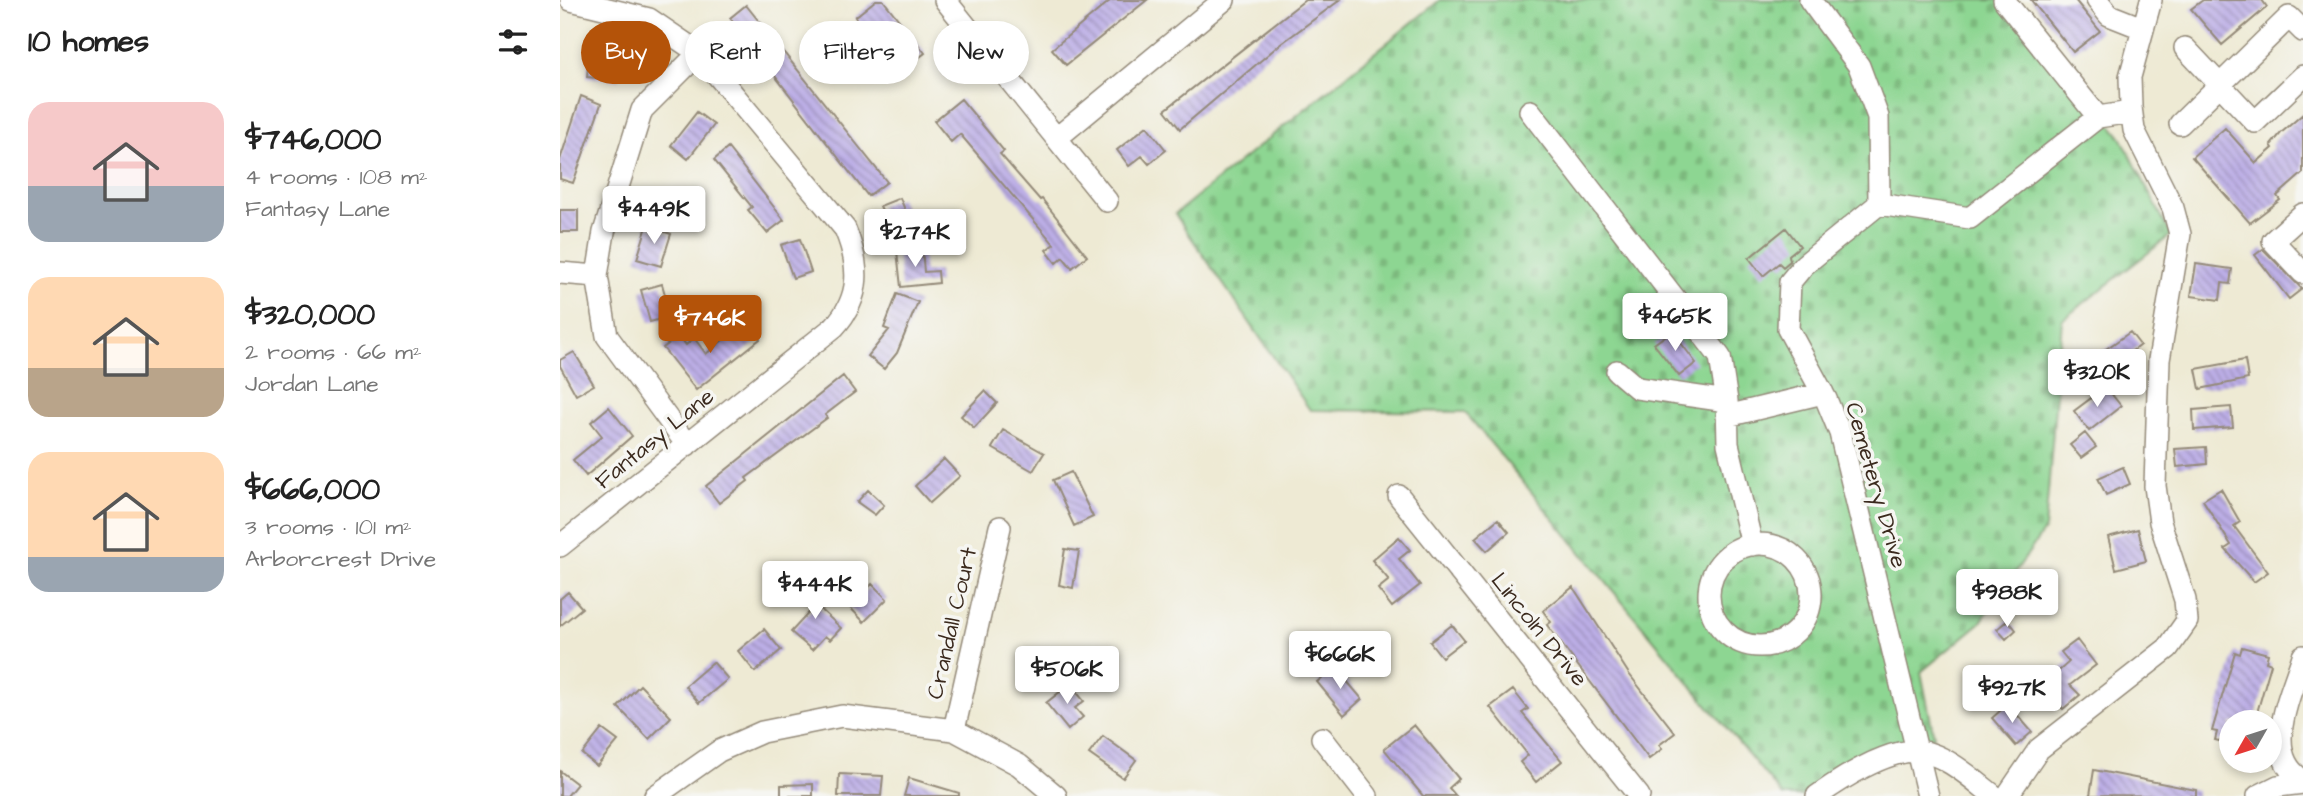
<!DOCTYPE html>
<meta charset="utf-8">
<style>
:root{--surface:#fff;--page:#f6f6f6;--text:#222;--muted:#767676;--accent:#b45309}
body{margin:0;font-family:"Architects Daughter",sans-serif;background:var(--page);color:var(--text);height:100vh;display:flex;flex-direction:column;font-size:26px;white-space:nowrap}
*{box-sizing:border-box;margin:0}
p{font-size:23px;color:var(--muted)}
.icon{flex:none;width:38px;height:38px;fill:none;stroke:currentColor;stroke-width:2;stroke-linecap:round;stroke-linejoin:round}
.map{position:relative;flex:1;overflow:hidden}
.panel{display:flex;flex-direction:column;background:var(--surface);width:560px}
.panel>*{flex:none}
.banner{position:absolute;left:21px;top:21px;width:665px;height:63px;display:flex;gap:14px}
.needle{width:46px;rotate:231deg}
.controls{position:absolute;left:1659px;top:710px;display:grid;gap:14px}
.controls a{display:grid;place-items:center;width:63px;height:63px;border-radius:50%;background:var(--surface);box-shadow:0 4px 10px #0003;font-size:35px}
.price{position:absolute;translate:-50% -60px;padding:0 16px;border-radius:7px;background:#fff;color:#222;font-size:23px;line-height:46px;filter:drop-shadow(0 2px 4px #0008)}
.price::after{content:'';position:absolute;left:50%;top:42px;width:21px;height:16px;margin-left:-10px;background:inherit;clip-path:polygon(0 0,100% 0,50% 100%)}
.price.current{background:var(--accent);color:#fff}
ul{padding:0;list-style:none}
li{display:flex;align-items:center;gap:21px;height:175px;padding:0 28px}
li span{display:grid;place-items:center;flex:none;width:196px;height:140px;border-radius:21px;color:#555}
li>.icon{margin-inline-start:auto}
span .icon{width:84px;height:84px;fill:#fffc;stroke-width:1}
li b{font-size:30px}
h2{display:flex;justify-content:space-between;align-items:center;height:84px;padding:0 28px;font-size:30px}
.tag{padding:0 24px;border-radius:32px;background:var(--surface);box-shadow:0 4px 10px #0003;font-size:24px;line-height:63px}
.tag.current{background:var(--accent);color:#fff}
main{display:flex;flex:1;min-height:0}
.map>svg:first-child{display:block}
.cemetery{fill:url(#cemetery-stones);stroke:#648058;stroke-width:2}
.building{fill:url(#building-back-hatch)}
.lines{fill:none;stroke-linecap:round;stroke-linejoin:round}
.minor-casing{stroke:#948a79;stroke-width:24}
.minor{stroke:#fff;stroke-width:21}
.labels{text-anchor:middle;stroke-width:7;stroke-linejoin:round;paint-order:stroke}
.street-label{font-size:23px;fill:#3b2a1e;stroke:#f6f6f2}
</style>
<main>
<section class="panel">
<h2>10 homes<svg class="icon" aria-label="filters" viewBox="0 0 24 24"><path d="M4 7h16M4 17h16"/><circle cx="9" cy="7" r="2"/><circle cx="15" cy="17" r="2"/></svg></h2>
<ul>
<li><span style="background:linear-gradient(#f6c9c9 60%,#9aa5b1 0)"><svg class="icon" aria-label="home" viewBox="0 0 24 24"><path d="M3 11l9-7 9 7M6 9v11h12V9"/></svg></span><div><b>$746,000</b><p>4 rooms · 108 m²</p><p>Fantasy Lane</p></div></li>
<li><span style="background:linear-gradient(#ffd9b3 65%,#b9a48a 0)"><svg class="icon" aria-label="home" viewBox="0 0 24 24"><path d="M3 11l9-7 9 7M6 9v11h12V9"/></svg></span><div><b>$320,000</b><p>2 rooms · 66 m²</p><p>Jordan Lane</p></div></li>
<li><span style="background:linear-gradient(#ffd9b3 75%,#9aa5b1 0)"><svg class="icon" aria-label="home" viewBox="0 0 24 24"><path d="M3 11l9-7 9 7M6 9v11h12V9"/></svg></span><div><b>$666,000</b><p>3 rooms · 101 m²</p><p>Arborcrest Drive</p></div></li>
</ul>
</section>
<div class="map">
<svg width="1743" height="796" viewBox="0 0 1743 796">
<defs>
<pattern id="cemetery-stones" width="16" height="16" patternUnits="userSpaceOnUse" patternTransform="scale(1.75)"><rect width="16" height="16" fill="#8dd692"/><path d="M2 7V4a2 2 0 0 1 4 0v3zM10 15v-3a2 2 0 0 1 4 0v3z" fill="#7bb87d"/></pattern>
<pattern id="building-back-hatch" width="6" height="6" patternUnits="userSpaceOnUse" patternTransform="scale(1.75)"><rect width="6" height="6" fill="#bcaee6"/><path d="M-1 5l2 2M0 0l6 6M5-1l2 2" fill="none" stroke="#9a8eba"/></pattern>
</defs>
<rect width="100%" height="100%" fill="#f6f6f2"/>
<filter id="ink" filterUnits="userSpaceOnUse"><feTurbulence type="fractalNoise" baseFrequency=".0143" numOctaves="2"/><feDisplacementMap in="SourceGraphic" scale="14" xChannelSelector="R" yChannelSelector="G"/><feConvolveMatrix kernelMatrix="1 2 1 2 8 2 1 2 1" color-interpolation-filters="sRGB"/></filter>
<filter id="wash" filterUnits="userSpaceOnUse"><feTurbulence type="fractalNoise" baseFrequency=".00686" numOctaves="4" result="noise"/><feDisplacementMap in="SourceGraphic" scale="28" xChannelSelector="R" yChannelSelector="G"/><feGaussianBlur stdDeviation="1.57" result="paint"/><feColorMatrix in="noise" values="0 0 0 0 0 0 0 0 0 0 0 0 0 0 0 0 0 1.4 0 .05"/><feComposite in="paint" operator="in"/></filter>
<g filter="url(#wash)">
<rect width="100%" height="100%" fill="#eeead4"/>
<path class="cemetery" d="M880,0H1451L1561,137L1611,235L1502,320L1485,529L1420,623L1361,672L1374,737L1318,748L1242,796H1223L905,412L750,410L615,214Z"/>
<g id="blocks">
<path class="building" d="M316,0H323L365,53L348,66L322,33L291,58L279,44L302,26L295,17Z
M551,0H587L506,65L492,49Z
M745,0H780L718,46L620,129L605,110Z
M1471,0H1515L1540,31L1513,52Z
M1643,0H1702L1707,7L1662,45L1631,9Z
M186,5L327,182L308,196L170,18Z
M29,53L60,55L59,80L27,77Z
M21,96L41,104L13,183L0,179V160Z
M401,99L444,151L440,154L480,200L482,199L527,256L512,268L503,257L496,263L486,250L494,244L400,134L391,142L374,121Z
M137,112L154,125L128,159L111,145Z
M1743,114V173L1717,196L1720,200L1690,223L1632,157L1665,128L1696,163L1713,148L1711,145L1721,133Z
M587,126L606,150L589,164L582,156L569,166L557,150Z
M168,148L224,220L207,233L188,210L192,207L154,160Z
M340,198L354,231L335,239L320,206Z
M0,210H18V232H0Z
M87,226L111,234L101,266L77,259Z
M1226,228L1240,246L1229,255L1230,261L1223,267L1219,263L1203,276L1189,258Z
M240,239L251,272L233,278L221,245Z
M362,248L364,272L378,271L379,283L341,287L337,251Z
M1703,249L1742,289L1729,299L1695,255Z
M1636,264L1672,269L1670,284L1662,283L1660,300L1631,296Z
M102,284L111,316L90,322L81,290Z
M337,294L358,302L337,353L324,369L308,356L329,330L324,328Z
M186,321L200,339L136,390L103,348L119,336L126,345L134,338L146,354Z
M1112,331L1136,363L1119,376L1094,344Z
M1570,332L1580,345L1550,368L1539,354Z
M14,352L34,385L16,395L0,366V360Z
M1685,360L1688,379L1640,389L1636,369Z
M283,376L295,392L265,415L267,418L186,478L188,481L159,503L146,486Z
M1546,387L1561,406L1529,431L1514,411Z
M425,391L437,403L414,428L401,416Z
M49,407L72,436L26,476L13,460L42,436L31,422Z
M1671,407L1673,427L1634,430L1633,410Z
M443,430L484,453L473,471L432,448Z
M1525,433L1536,447L1521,458L1510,445Z
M1646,447L1647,464L1617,467L1615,449Z
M384,459L400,476L370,503L355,486Z
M1563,467L1570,484L1546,495L1538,478Z
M511,472L533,517L514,526L493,480Z
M1661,489L1680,522L1674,526L1708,572L1694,582L1665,549L1671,545L1643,500Z
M308,490L324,505L315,515L297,502Z
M938,519L949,532L927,551L915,538Z
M1578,529L1586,561L1556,569L1548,537Z
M839,537L850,550L839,559L860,585L832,607L818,589L829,580L812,560Z
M505,549L519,551L513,588L499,585Z
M257,583L267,596L256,605L281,628L270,640L265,636L252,650L231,632L254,607L242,595Z
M294,583L303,593L312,584L327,599L304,622L280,597Z
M1013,587L1069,674L1115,733L1099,745L1102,749L1089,759L987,625L991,622L983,611Z
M8,592L22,608L0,626V599Z
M1448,620L1456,630L1446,639L1437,629Z
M892,625L904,640L882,657L870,642Z
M204,629L221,650L195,672L178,651Z
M1517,640L1536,665L1510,685L1520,695L1503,709L1482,686L1509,662L1501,652Z
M1682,647L1708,654L1706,662L1711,664L1696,716L1691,714L1689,723H1671V744L1655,740L1657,732L1652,731L1675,652L1680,654Z
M153,662L168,679L139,703L125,686Z
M775,667L802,699L784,715L757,682Z
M510,684L524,701L515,708L523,717L508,730L486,703Z
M80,685L111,717L89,739L58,707Z
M953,690L968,709L962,713L1002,761L976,782L960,762L968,755L930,707Z
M1448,704L1472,732L1456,746L1432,718Z
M854,725L899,779L889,788L896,796H863L824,749Z
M42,729L58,741L37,766L22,754Z
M543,736L576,760L563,778L529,754Z
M1534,770L1636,790V796L1530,795Z
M0,771L17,784L7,796H0Z
M279,774L323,776L321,796H278Z
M349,778L399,793V796H344Z
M253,784V796H221V785Z"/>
</g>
</g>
<g filter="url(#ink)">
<use href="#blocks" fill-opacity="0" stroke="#948a79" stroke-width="2"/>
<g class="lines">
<g class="minor-casing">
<path id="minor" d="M385,0L547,201
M1250,0L1299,66L1318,117L1319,204L1244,265L1230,282L1228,329L1266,399L1280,433L1368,796
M1444,0L1538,117
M1537,0L1549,15L1582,28
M1625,48L1695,122L1743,76
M970,111L1160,357L1167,401L1168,444L1192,545
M1620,124L1729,17L1743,31
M498,137L664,0
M1319,204L1410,218L1538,117L1571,112
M1743,214L1713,241L1743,273
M0,273L37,276
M1057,371L1077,388L1167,401
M1167,416L1263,393
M127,445L47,336L37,276L44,232L82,110L139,53
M839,496L1079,796
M1149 595a51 51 0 1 1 102 0a51 51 0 1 1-102 0Z
M0,546L274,327C302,297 300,265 285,229L139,53L89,19L11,0
M1743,656C1733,690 1699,755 1743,780
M394,730L440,527
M762,738L807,796
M95,796L159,751L202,732L282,716L394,730L459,765L496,796
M1257,796C1281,779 1325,751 1355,751C1381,750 1415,781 1434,796
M1447,796L1479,749L1608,648L1627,621L1625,600L1600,522L1595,486L1599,360L1620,234L1613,208L1574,130L1571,107L1570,77L1591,0
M1698,796L1718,786L1743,783"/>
</g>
<use href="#minor" class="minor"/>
</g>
</g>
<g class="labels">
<g class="street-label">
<text transform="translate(94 438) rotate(-39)" y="8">Fantasy Lane</text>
<text transform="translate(1317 485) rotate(74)" y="8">Cemetery Drive</text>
<text transform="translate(391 623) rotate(-77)" y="8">Crandall Court</text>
<text transform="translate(980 629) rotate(51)" y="8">Lincoln Drive</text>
</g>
</g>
</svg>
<div class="controls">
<a><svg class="needle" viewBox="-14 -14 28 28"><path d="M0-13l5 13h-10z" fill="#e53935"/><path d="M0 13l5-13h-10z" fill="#767676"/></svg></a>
</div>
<b class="price" style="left:94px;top:246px">$449K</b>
<b class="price" style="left:355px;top:269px">$274K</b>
<b class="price" style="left:1115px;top:353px">$465K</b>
<b class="price current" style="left:150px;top:355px">$746K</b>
<b class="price" style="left:1537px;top:409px">$320K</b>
<b class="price" style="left:255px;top:621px">$444K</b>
<b class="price" style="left:1447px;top:629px">$988K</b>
<b class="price" style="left:780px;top:691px">$666K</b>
<b class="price" style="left:507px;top:706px">$506K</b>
<b class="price" style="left:1452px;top:725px">$927K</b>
<div class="banner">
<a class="tag current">Buy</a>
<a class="tag">Rent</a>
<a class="tag">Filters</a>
<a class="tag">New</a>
</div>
</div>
</main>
